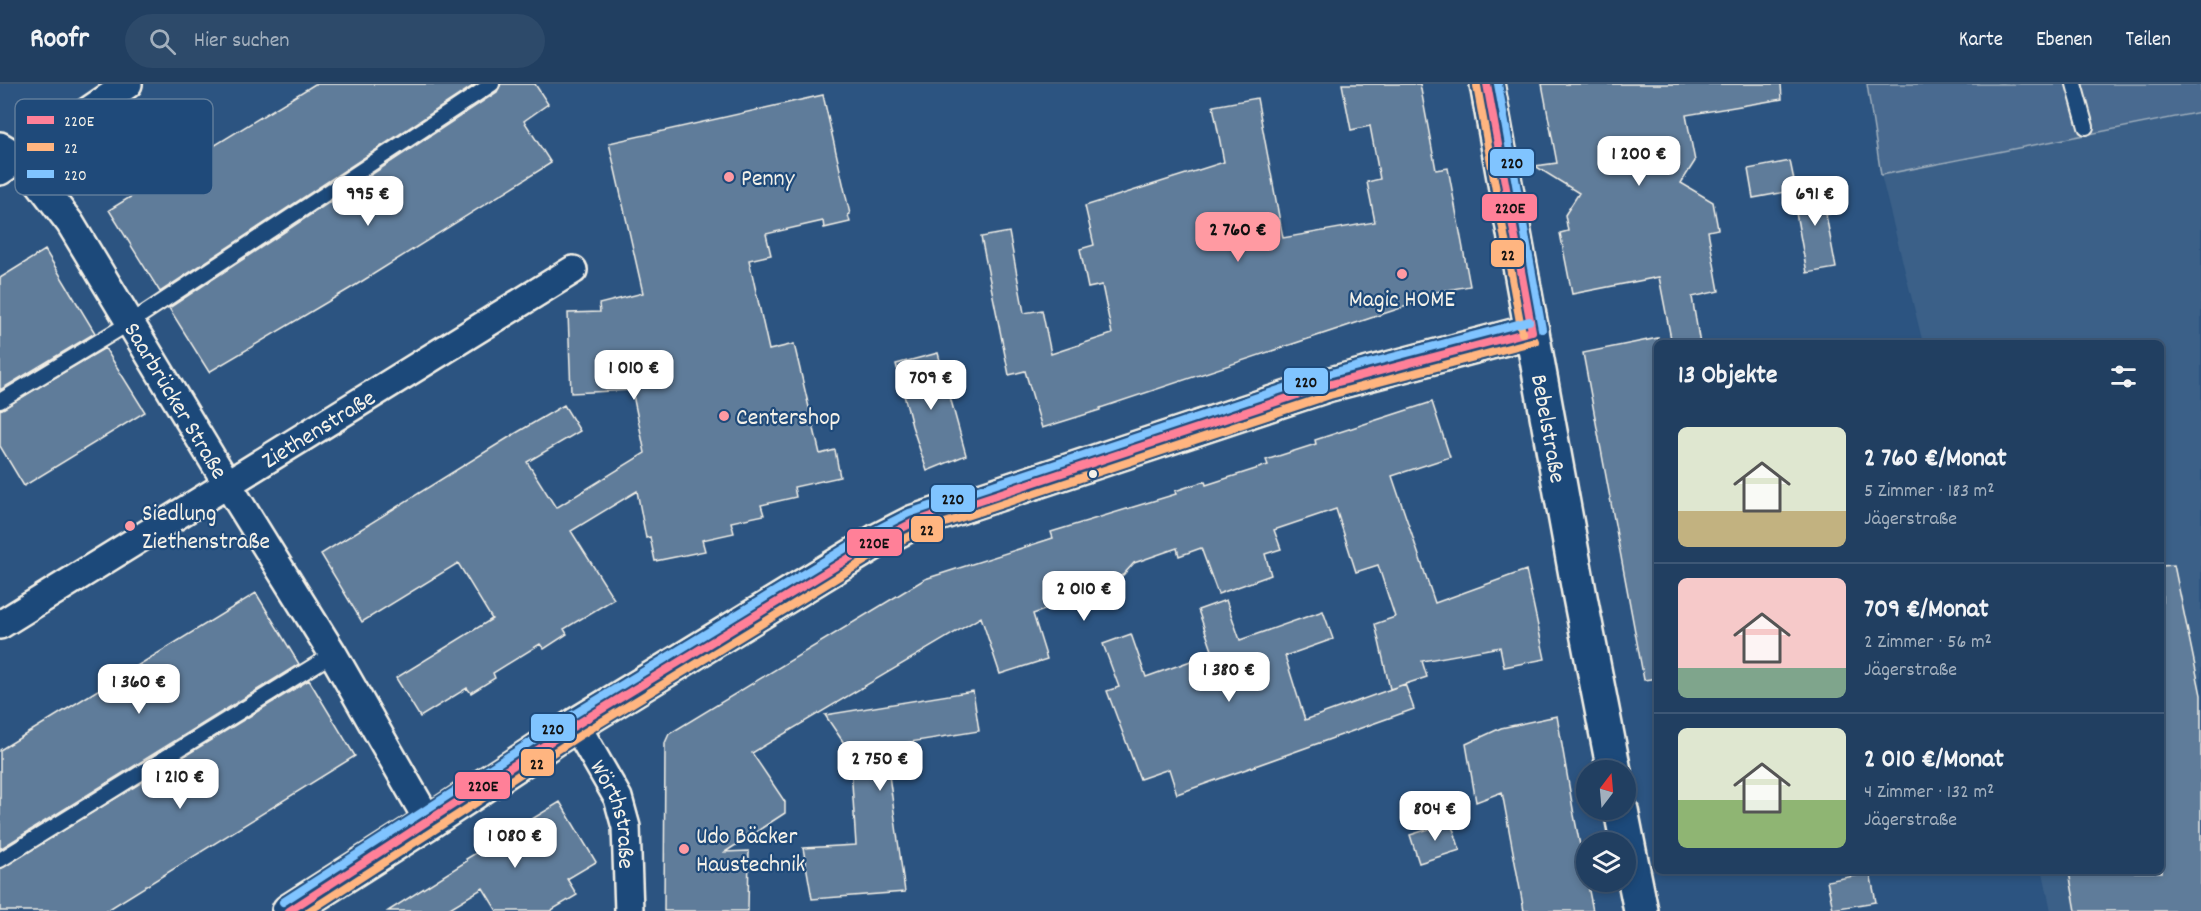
<!DOCTYPE html>
<html lang="de">
<meta charset="utf-8">
<style>
:root{--surface:#213f61;--page:#2d4a6a;--text:#f1f3f6;--muted:#a2afbd;--line:#3e5876;--accent:#ff9aa2}
body{margin:0;font-family:Dekko,sans-serif;background:var(--page);color:var(--text);height:100vh;display:flex;flex-direction:column;font-size:22px;white-space:nowrap}
*{box-sizing:border-box;margin:0}
p{font-size:20px;color:var(--muted)}
.icon{flex:none;width:33px;height:33px;fill:none;stroke:currentColor;stroke-width:2;stroke-linecap:round;stroke-linejoin:round}
.map{position:relative;flex:1;overflow:hidden}
.panel{position:absolute;left:1654px;top:256px;width:510px;height:534px;display:flex;flex-direction:column;background:var(--surface);border-radius:9px;box-shadow:0 3px 9px #0003,0 0 0 2px var(--line)}
.panel>*{flex:none}
.needle{width:39px;rotate:16deg}
.controls{position:absolute;left:1576px;top:676px;display:grid;gap:12px}
.controls a{display:grid;place-items:center;width:60px;height:60px;border-radius:50%;background:var(--surface);box-shadow:0 3px 9px #0003,0 0 0 2px var(--line);font-size:30px}
.price{position:absolute;translate:-50% -51px;padding:0 14px;border-radius:12px;background:#fff;color:#222;font-size:20px;line-height:39px;filter:drop-shadow(0 2px 3px #0008)}
.price::after{content:'';position:absolute;left:50%;top:36px;width:18px;height:14px;margin-left:-9px;background:inherit;clip-path:polygon(0 0,100% 0,50% 100%)}
.price.on{background:var(--accent);color:#111}
ul{padding:0;list-style:none}
li{display:flex;align-items:center;gap:18px;height:150px;padding:0 24px}
li+li{border-top:2px solid var(--line)}
li span{display:grid;place-items:center;flex:none;width:168px;height:120px;border-radius:9px;color:#555}
li>.icon{margin-inline-start:auto}
span .icon{width:72px;height:72px;fill:#fffc;stroke-width:1}
li b{font-size:26px}
h2{display:flex;justify-content:space-between;align-items:center;height:72px;padding:0 24px;font-size:26px}
header{display:flex;align-items:center;gap:36px;box-sizing:border-box;height:84px;padding:0 30px;background:var(--surface);border-bottom:2px solid var(--line)}
header strong{font-size:28px}
nav{display:flex;gap:33px;margin-inline-start:auto;font-size:21px}
.search{width:420px;height:54px;background:var(--page);display:flex;align-items:center;gap:15px;box-sizing:border-box;padding:0 21px;border-radius:33px;color:var(--muted);font-size:22px}
.map>svg:first-child{display:block}
.built{fill:#3b6088}
.green{fill:#496b90;stroke:#9eaebc;stroke-width:1.5}
.building{fill:#5e7b9a;stroke:#f4f1e8;stroke-width:1.5}
.lines{fill:none;stroke-linecap:round;stroke-linejoin:round}
.service-casing{stroke:#f4f1e8;stroke-width:18}
.minor-casing{stroke:#f4f1e8;stroke-width:32}
.tertiary-casing{stroke:#f4f1e8;stroke-width:38}
.secondary-casing{stroke:#f4f1e8;stroke-width:38}
.service{stroke:#1f4a7a;stroke-width:14}
.minor{stroke:#1f4a7a;stroke-width:27}
.tertiary{stroke:#1f4a7a;stroke-width:33}
.secondary{stroke:#1f4a7a;stroke-width:33}
.bus-1-casing{stroke:#1f4a7a;stroke-width:12}
.bus-2-casing{stroke:#1f4a7a;stroke-width:12}
.bus-3-casing{stroke:#1f4a7a;stroke-width:12}
.bus-1{stroke:#ff8098;stroke-width:8}
.bus-2{stroke:#ffb580;stroke-width:8}
.bus-3{stroke:#80c4ff;stroke-width:8}
.poi-dot{fill:#ff9aa2;stroke:#1f4a7a;stroke-width:2}
.bus-dot{fill:#f4f1e8;stroke:#1f4a7a;stroke-width:2}
.labels{text-anchor:middle;stroke-width:4.5;stroke-linejoin:round;paint-order:stroke}
.poi-label{font-size:24px;fill:#f4f1e8;stroke:#1f4a7a;text-anchor:start}
.street-label{font-size:24px;fill:#f4f1e8;stroke:#1f4a7a}
.key{fill:#1f4a7a;stroke:#5f7c9b;stroke-width:1.5}
.key-label{font-size:16px;fill:#f4f1e8}
.line-badge{stroke:#1f4a7a;stroke-width:2}
.pale-badge-label{font-size:16px;text-anchor:middle;font-weight:bold;fill:#111}
</style>
<header>
<strong>Roofr</strong>
<div class="search"><svg class="icon" aria-label="search" viewBox="0 0 24 24"><circle cx="10" cy="10" r="6"/><path d="M15 15l6 6"/></svg>Hier suchen</div>
<nav><a>Karte</a><a>Ebenen</a><a>Teilen</a></nav>
</header>
<div class="map">
<svg width="2201" height="827" viewBox="0 0 2201 827">
<rect width="100%" height="100%" fill="#2c5481"/>
<filter id="ink" filterUnits="userSpaceOnUse"><feTurbulence type="fractalNoise" baseFrequency=".0167" numOctaves="2"/><feDisplacementMap in="SourceGraphic" scale="12" xChannelSelector="R" yChannelSelector="G"/><feConvolveMatrix kernelMatrix="1 2 1 2 8 2 1 2 1" color-interpolation-filters="sRGB"/></filter>
<g filter="url(#ink)">
<path class="built" d="M2201,28V827H2051L2043,788H2162V260L1923,259L1881,91Z"/>
<path class="green" d="M1867,0H2201V28L1881,91Z"/>
<path class="building" d="M315,0H476L160,208L109,126Z
M501,0H535L548,20L524,37L551,79L356,201L209,288L169,224L497,8Z
M1342,0H1420L1436,86L1448,84L1470,202L1418,211L1419,218L1100,324V326L1042,344L1025,287L1009,291L981,153L1009,148L1024,229L1042,226L1051,270L1112,250L1102,201L1088,204L1080,165L1094,161L1085,122L1224,78L1213,22L1257,14L1283,154L1375,138L1367,98L1380,95L1370,42L1351,46Z
M1542,0H1781L1782,15L1686,31L1695,77L1681,99L1713,118L1718,145L1708,147L1719,207L1692,213L1700,260H1672L1659,193L1572,210L1560,149L1568,147L1565,131L1579,109L1535,82L1557,79Z
M823,11L850,130L848,131L850,138L824,144L823,137L766,150L771,171L749,176L769,266L794,260L820,370L835,366L840,393L794,403L796,413L761,421L764,431L731,438L734,449L702,456L705,467L655,477L650,453L646,454L637,407L571,447L614,515L564,545L567,550L544,565L540,560L493,589L495,594L471,609L467,604L420,633L396,594L492,535L458,479L362,538L321,470L511,352L564,321L580,347L527,378L556,424L645,369L632,306L571,309L568,229L600,228L599,220L643,209L609,59Z
M1790,77L1796,106L1753,114L1748,85Z
M1826,100L1832,129L1826,131L1836,184L1807,189L1792,107Z
M45,166L95,249L0,306V194Z
M1658,254V594L1644,596L1583,269Z
M105,264L145,328L24,402L0,362V326Z
M938,269L966,371L927,387L912,342L896,280Z
M1432,318L1450,373L1392,392L1435,519L1526,486L1545,575L1504,583L1500,563L1422,577L1427,593L1390,605L1375,540L1395,533L1378,481L1356,488L1336,425L1274,446L1281,465L1265,470L1271,491L1218,510L1201,464L1179,472L1177,464L1134,479L1123,491L1094,501L1097,507L1033,530L1047,575L1000,590L981,533L752,669L785,718V729L725,768L749,767L748,827H664L665,659L669,650L925,495L1053,454L1051,448L1176,410L1175,407L1205,397L1206,401L1268,381L1266,376L1316,360L1315,356Z
M2174,481L2201,611V827H2076L2069,788H2162V482Z
M256,509L299,580L0,765V666Z
M1226,516L1240,556L1323,527L1333,555L1285,572L1305,636L1405,600L1414,625L1177,710L1169,685L1140,695L1107,607L1119,603L1103,560L1131,550L1146,593L1213,569L1198,526Z
M309,596L355,672L106,827H0V785Z
M973,607L979,647L885,662L905,808L812,815L803,764L856,761L850,668L825,631Z
M1557,632L1574,731L1593,827H1524L1502,708L1476,718L1466,660L1501,644Z
M560,718L596,778L567,795L577,811L550,827H497L483,804L445,827H388L467,777L466,775Z
M1451,738L1460,766L1419,779L1410,751Z
M1870,789L1876,818L1833,825L1827,797Z"/>
<g class="lines">
<g class="service-casing">
<path id="service" d="M2074,0L2086,43
M0,317L131,238L492,0
M0,776L333,570"/>
</g>
<g class="minor-casing">
<g id="minor">
<path id="s1" d="M0,62L20,74L70,139L228,401L333,570L429,738"/>
<path d="M0,87L128,0"/>
<path id="s2" d="M0,541L573,186"/>
<path id="s3" d="M576,641L618,714L626,743L629,827"/>
</g>
</g>
<g class="tertiary-casing">
<path id="tertiary" d="M289,827L429,738L576,641L877,457L914,438L1327,301L1532,247"/>
</g>
<g class="secondary-casing">
<g id="secondary">
<path id="s4" d="M1487,0L1580,513L1614,687"/>
<path d="M1621,726L1641,827"/>
</g>
</g>
<use href="#service" class="service"/>
<use href="#minor" class="minor"/>
<use href="#tertiary" class="tertiary"/>
<use href="#secondary" class="secondary"/>
<g class="bus-1-casing">
<path id="bus-1" d="M1487,0L1532,247
M289,827L576,641L877,457L914,438L1327,301L1532,247"/>
</g>
<g class="bus-2-casing">
<path id="bus-2" d="M1477,2L1522,249
M309,827L582,650L882,466L918,448L1330,311L1535,257"/>
</g>
<g class="bus-3-casing">
<path id="bus-3" d="M1498,0L1542,245
M283,818L571,632L872,448L909,429L1324,291L1529,237"/>
</g>
<use href="#bus-1" class="bus-1"/>
<use href="#bus-2" class="bus-2"/>
<use href="#bus-3" class="bus-3"/>
</g>
</g>
<g class="poi-dot">
<circle cx="729" cy="93" r="6"/>
<circle cx="1402" cy="190" r="6"/>
<circle cx="724" cy="332" r="6"/>
<circle cx="130" cy="442" r="6"/>
<circle cx="684" cy="765" r="6"/>
</g>
<circle class="bus-dot" cx="1093" cy="390" r="5"/>
<g class="labels">
<g class="poi-label">
<text x="741" y="101">Penny</text>
<text x="1402" y="222" text-anchor="middle">Magic HOME</text>
<text x="736" y="340">Centershop</text>
<text x="142" y="436">Siedlung<tspan x="142" dy="28">Ziethenstraße</tspan></text>
<text x="696" y="759">Udo Bäcker<tspan x="696" dy="28">Haustechnik</tspan></text>
</g>
<g class="street-label">
<text dy="8" stroke="none"><textPath href="#s1" startOffset="312">Saarbrücker Straße</textPath></text>
<text dy="8" stroke="none"><textPath href="#s4" startOffset="350">Bebelstraße</textPath></text>
<text dy="8" stroke="none"><textPath href="#s2" startOffset="374">Ziethenstraße</textPath></text>
<text dy="8" stroke="none"><textPath href="#s3" startOffset="99">Wörthstraße</textPath></text>
</g>
</g>
<rect x="15" y="15" width="198" height="96" rx="9" class="key"/>
<rect x="27" y="32" width="27" height="8" fill="#ff8098"/>
<rect x="27" y="59" width="27" height="8" fill="#ffb580"/>
<rect x="27" y="86" width="27" height="8" fill="#80c4ff"/>
<g class="key-label">
<text x="64" y="42">220E</text>
<text x="64" y="69">22</text>
<text x="64" y="96">220</text>
</g>
<g class="line-badge">
<rect x="1489" y="64" width="46" height="29" rx="6" fill="#80c4ff"/>
<rect x="1481" y="109" width="57" height="29" rx="6" fill="#ff8098"/>
<rect x="1490" y="155" width="35" height="29" rx="6" fill="#ffb580"/>
<rect x="1283" y="283" width="46" height="28" rx="6" fill="#80c4ff"/>
<rect x="930" y="400" width="46" height="29" rx="6" fill="#80c4ff"/>
<rect x="910" y="431" width="34" height="28" rx="6" fill="#ffb580"/>
<rect x="846" y="444" width="57" height="29" rx="6" fill="#ff8098"/>
<rect x="530" y="629" width="46" height="29" rx="6" fill="#80c4ff"/>
<rect x="520" y="664" width="35" height="29" rx="6" fill="#ffb580"/>
<rect x="454" y="687" width="57" height="29" rx="6" fill="#ff8098"/>
</g>
<g class="pale-badge-label">
<text x="1512" y="84">220</text>
<text x="1510" y="129">220E</text>
<text x="1508" y="176">22</text>
<text x="1306" y="303">220</text>
<text x="953" y="420">220</text>
<text x="927" y="451">22</text>
<text x="874" y="464">220E</text>
<text x="553" y="650">220</text>
<text x="537" y="685">22</text>
<text x="483" y="707">220E</text>
</g>
</svg>
<div class="controls">
<a><svg class="needle" viewBox="-14 -14 28 28"><path d="M0-13l5 13h-10z" fill="#e53935"/><path d="M0 13l5-13h-10z" fill="#a2afbd"/></svg></a>
<a><svg class="icon" aria-label="layers" viewBox="0 0 24 24"><path d="M12 4l9 5-9 5-9-5zM3 14l9 5 9-5"/></svg></a>
</div>
<b class="price" style="left:1639px;top:103px">1 200 €</b>
<b class="price" style="left:368px;top:143px">995 €</b>
<b class="price" style="left:1815px;top:143px">691 €</b>
<b class="price on" style="left:1238px;top:179px">2 760 €</b>
<b class="price" style="left:634px;top:317px">1 010 €</b>
<b class="price" style="left:931px;top:327px">709 €</b>
<b class="price" style="left:1084px;top:538px">2 010 €</b>
<b class="price" style="left:1229px;top:619px">1 380 €</b>
<b class="price" style="left:139px;top:631px">1 360 €</b>
<b class="price" style="left:880px;top:708px">2 750 €</b>
<b class="price" style="left:180px;top:726px">1 210 €</b>
<b class="price" style="left:1435px;top:758px">804 €</b>
<b class="price" style="left:515px;top:785px">1 080 €</b>
<section class="panel">
<h2>13 Objekte<svg class="icon" aria-label="filters" viewBox="0 0 24 24"><path d="M4 7h16M4 17h16"/><circle cx="9" cy="7" r="2"/><circle cx="15" cy="17" r="2"/></svg></h2>
<ul>
<li><span style="background:linear-gradient(#dfe7d0 70%,#c2b280 0)"><svg class="icon" aria-label="home" viewBox="0 0 24 24"><path d="M3 11l9-7 9 7M6 9v11h12V9"/></svg></span><div><b>2 760 €/Monat</b><p>5 Zimmer · 183 m²</p><p>Jägerstraße</p></div></li>
<li><span style="background:linear-gradient(#f6c9c9 75%,#7fa58c 0)"><svg class="icon" aria-label="home" viewBox="0 0 24 24"><path d="M3 11l9-7 9 7M6 9v11h12V9"/></svg></span><div><b>709 €/Monat</b><p>2 Zimmer · 56 m²</p><p>Jägerstraße</p></div></li>
<li><span style="background:linear-gradient(#dfe7d0 60%,#8fb573 0)"><svg class="icon" aria-label="home" viewBox="0 0 24 24"><path d="M3 11l9-7 9 7M6 9v11h12V9"/></svg></span><div><b>2 010 €/Monat</b><p>4 Zimmer · 132 m²</p><p>Jägerstraße</p></div></li>
</ul>
</section>
</div>
